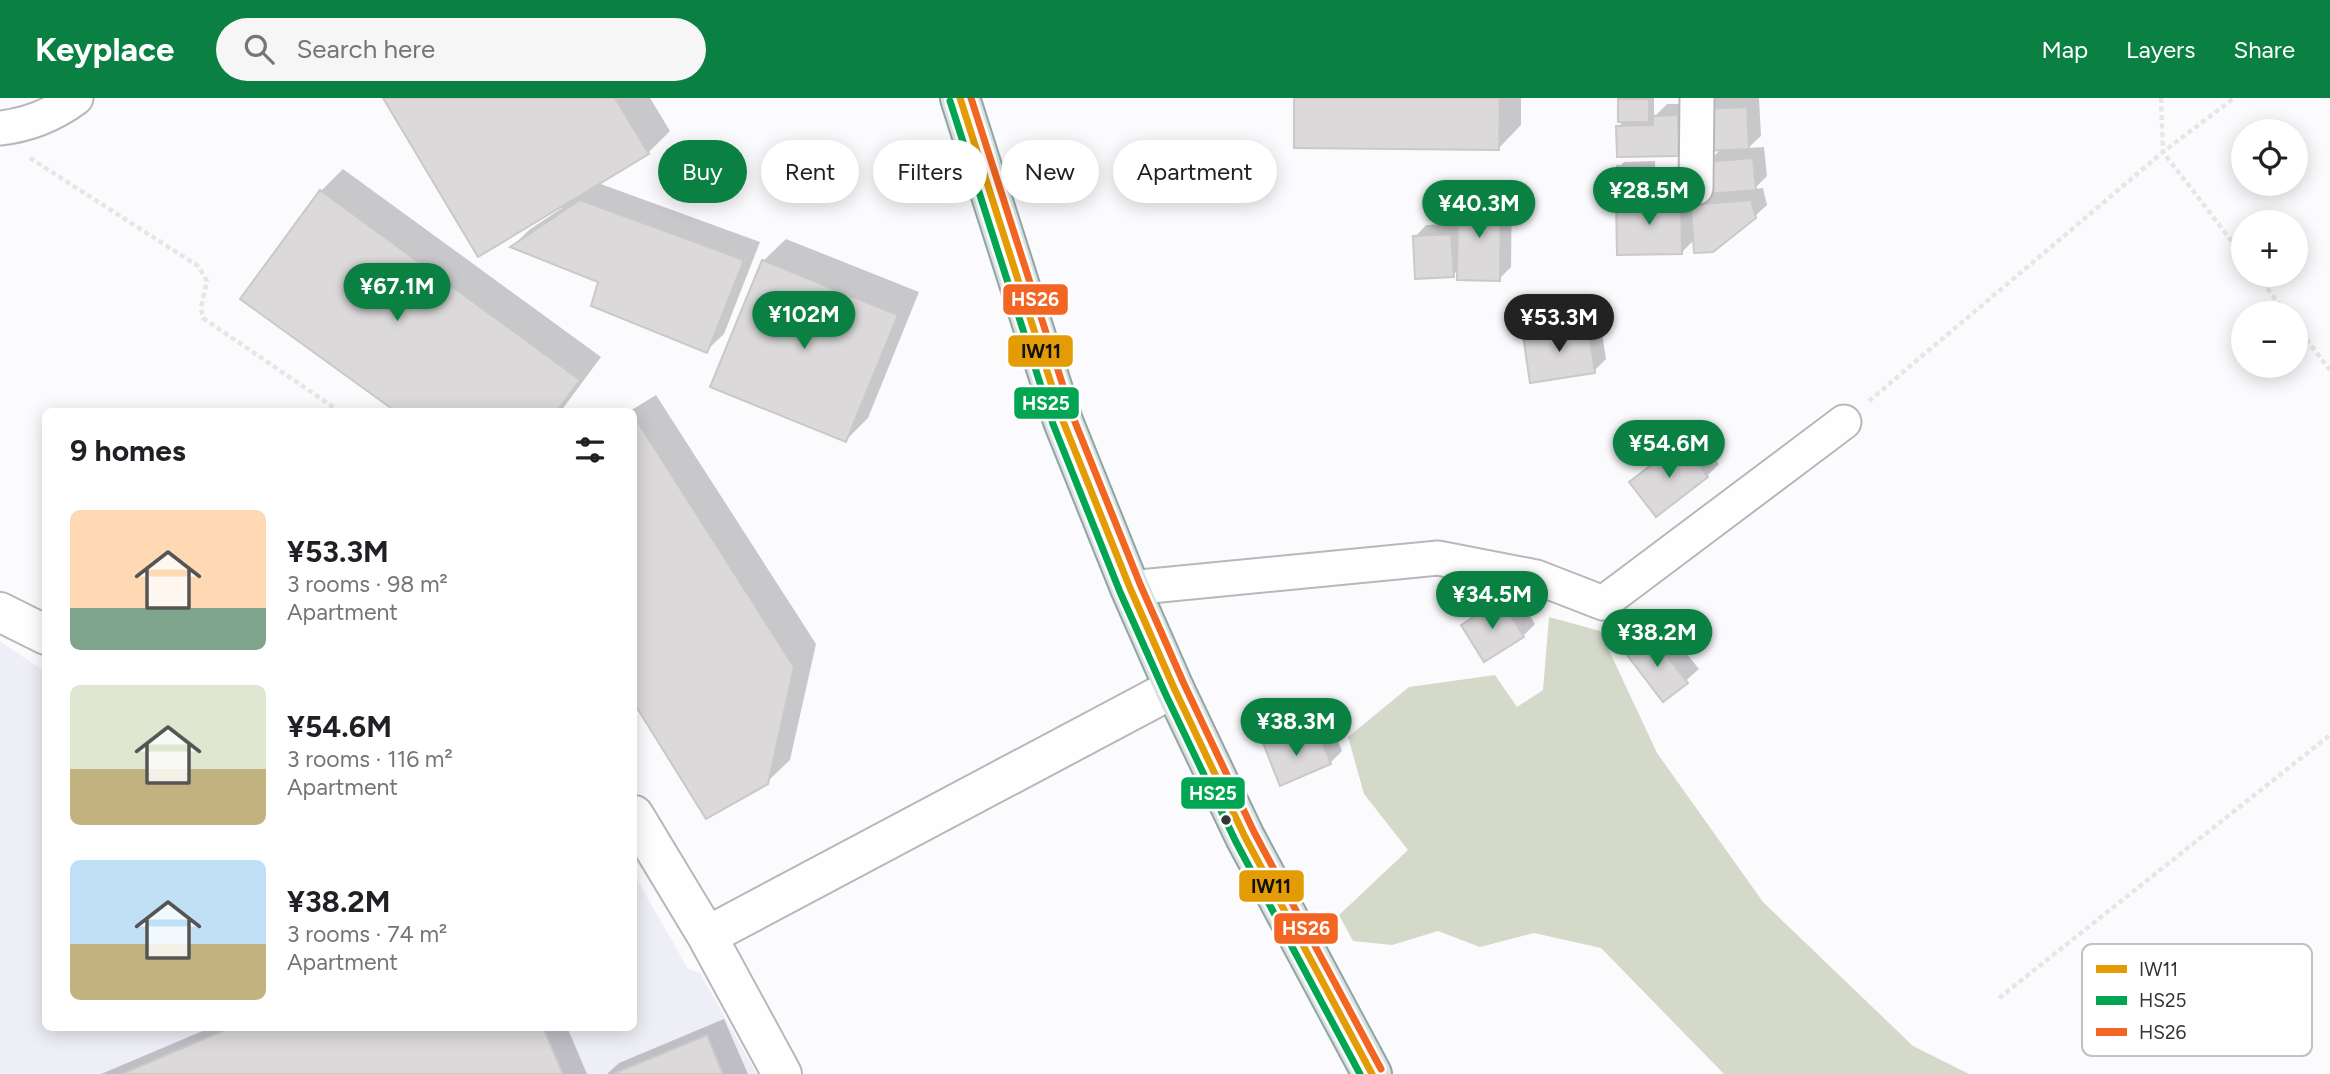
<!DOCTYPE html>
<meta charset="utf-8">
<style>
:root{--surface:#fff;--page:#f6f6f6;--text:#202124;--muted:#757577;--accent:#0b8043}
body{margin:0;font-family:Figtree,sans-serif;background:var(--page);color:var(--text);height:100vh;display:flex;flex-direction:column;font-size:26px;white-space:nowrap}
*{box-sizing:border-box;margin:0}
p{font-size:23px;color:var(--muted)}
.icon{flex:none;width:38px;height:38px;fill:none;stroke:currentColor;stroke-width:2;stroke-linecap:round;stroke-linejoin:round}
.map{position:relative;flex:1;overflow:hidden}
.sheet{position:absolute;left:42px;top:310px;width:595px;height:623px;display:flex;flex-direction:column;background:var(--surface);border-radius:10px;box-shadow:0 4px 18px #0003}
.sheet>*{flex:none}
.guide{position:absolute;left:658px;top:42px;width:665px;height:63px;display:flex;gap:14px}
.tools{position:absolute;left:2231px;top:21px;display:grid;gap:14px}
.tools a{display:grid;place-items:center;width:77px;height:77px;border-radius:50%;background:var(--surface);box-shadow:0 4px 18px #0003;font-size:35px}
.price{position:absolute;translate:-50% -60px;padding:0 16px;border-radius:24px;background:var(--accent);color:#fff;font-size:23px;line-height:46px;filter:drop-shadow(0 2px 4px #0008)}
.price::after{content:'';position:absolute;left:50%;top:42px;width:21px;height:16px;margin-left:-10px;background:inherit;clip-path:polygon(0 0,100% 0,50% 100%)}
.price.active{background:#222;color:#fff}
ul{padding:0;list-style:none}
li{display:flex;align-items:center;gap:21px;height:175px;padding:0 28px}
li span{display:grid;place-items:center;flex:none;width:196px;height:140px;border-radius:10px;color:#555}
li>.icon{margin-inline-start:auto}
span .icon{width:84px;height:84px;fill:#fffc;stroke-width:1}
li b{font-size:30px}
h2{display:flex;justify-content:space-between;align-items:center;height:84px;padding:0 28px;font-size:30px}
.tag{padding:0 24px;border-radius:32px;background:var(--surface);box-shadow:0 4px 18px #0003;font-size:24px;line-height:63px}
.tag.active{background:var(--accent);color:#fff}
header{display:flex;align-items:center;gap:42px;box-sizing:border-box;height:98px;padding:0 35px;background:var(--accent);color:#fff}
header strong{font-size:33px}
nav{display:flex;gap:38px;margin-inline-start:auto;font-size:24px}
.search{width:490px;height:63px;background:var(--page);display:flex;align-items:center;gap:18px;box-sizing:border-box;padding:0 24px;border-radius:38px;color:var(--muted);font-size:26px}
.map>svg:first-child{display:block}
.built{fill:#eeeef6}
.forest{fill:#d4d9ca}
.shadow{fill:#0003}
.building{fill:#dbd9d9;stroke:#cac8c8;stroke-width:2}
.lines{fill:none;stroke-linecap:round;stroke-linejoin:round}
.minor-casing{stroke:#b8b8bb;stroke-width:37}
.tertiary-casing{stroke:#b8b8bb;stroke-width:42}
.primary-casing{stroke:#91a4a3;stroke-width:42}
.path{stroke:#e6e6e6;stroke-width:4.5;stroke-dasharray:5 3.5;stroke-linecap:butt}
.minor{stroke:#fefeff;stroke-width:33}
.tertiary{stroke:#fefeff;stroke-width:38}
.primary{stroke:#d7e2e1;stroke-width:38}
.bus-1-casing{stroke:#fff;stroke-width:12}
.bus-2-casing{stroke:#fff;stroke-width:12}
.bus-3-casing{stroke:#fff;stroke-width:12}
.bus-1{stroke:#e39b06;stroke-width:7}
.bus-2{stroke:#00a651;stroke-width:7}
.bus-3{stroke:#f26522;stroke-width:7}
.bus-dot{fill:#333437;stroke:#fff;stroke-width:2.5}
.key{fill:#fff;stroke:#c2c2c3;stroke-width:2}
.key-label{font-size:19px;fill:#333437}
.line-badge{stroke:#fff;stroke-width:2.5}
.badge-label{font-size:19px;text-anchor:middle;font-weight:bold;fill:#fff}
.pale-badge-label{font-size:19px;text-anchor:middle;font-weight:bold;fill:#111}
</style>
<header>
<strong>Keyplace</strong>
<div class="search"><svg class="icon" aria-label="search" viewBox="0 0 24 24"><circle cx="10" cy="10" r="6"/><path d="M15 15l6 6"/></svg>Search here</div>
<nav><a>Map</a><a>Layers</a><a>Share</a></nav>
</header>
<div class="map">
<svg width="2330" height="976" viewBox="0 0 2330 976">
<rect width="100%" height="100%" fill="#fbfbfd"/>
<path class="built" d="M0,543L45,574L46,929H634V776L688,871L700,875L757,976H0Z"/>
<path class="forest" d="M1549,519L1600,533L1657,655L1763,804L1913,948L1969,976H1724L1601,850L1534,835L1480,849L1438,833L1392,847L1353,843L1339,817L1408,752L1364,696L1348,639L1409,589L1495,577L1517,609L1543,592Z"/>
<path class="shadow" d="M385,0H650L670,33L648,55L598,85L760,144L724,236L706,253L600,183L513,148L529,132L562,110L561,107Z
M1296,0H1521V27L1499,50Z
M1621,0H1654V19L1667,6H1689L1691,44L1679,56L1618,29L1625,22L1620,2Z
M1715,0H1759L1761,38L1748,50L1764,49L1767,78L1754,91L1763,90L1767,107L1754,119L1695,141L1681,155L1618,103L1626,96L1619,69L1624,64L1655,63L1656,91L1693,90V107L1705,95L1708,64L1721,51L1704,11Z
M343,71L601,259L561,313H398L243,200L321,93Z
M1472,91H1512L1511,169L1499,181L1459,171L1453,177L1415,139L1426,127L1459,125L1460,103Z
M786,141L919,194L868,320L846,342L763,163Z
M1599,216L1606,261L1594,273L1525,238L1537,226Z
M656,297L816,546L790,662L767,684L707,719L634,602V313H630Z
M1694,333L1719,366L1707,378L1656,416L1631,384L1643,372Z
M1513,491L1535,526L1523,538L1463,527L1475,515Z
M1664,528L1699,571L1664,602L1629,558Z
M1298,625L1303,637L1331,625L1342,653L1330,665L1265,645L1277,634Z
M724,921L748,976H607L619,965Z
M212,929H567L587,976H101Z"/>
<path class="building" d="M383,0H615L649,56L478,159Z
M1294,0H1500L1499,52L1294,50Z
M1618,1H1649V24H1618Z
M1747,9L1749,51L1704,53L1702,11Z
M1678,17L1679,58L1617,59L1616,28L1653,27V18Z
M1753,60L1756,92L1708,96L1706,64Z
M1617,68H1650L1651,97H1617Z
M320,92L580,282L557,313H395L240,201Z
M580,102L744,162L707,255L591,208L598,184L510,149Z
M1458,102H1501L1500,183L1457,182Z
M1616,102H1681L1682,156L1617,157Z
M1751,102L1756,120L1713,154L1694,155L1691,107Z
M1451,136L1454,179L1415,181L1413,138Z
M762,162L898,217L846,344L710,289Z
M1588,227L1595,275L1530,285L1523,237Z
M634,318L794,569L768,686L706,721L634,605Z
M1682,344L1708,379L1656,419L1629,384Z
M1501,502L1524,539L1484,564L1461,527Z
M1651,538L1688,585L1663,604L1627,557Z
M1286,636L1291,648L1319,636L1331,666L1280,688L1263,645Z
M232,929H543L563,976H122Z
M707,937L723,976H613Z"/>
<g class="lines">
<g class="minor-casing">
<path id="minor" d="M0,30C28,27 53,17 76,0
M1696,90L1697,0
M1130,490L1438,460L1536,479L1603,505L1844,324"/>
</g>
<g class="tertiary-casing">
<path id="tertiary" d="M0,514L46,537
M634,717L707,838L782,976
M707,838L1174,590"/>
</g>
<g class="primary-casing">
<path id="primary" d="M960,0L1063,323L1130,490L1174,590L1245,739L1372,976"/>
</g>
<path class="path" d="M2161,0L2163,54L2244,159
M30,60L198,168L207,183L201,210L203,220L339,313
M2257,177L2286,215
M2296,228L2330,272
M1869,303L2163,54L2234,0
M1999,900L2330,637"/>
<use href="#minor" class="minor"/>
<use href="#tertiary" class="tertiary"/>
<use href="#primary" class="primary"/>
<g class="bus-1-casing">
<path id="bus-1" d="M960,0L1063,323L1130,490L1174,590L1245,739L1372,976"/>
</g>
<g class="bus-2-casing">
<path id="bus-2" d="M950,3L1053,326L1120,494L1165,595L1236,744L1360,976"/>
</g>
<g class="bus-3-casing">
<path id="bus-3" d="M971,0L1073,319L1140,486L1184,586L1254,734L1381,971"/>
</g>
<use href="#bus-1" class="bus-1"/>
<use href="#bus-2" class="bus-2"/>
<use href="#bus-3" class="bus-3"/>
</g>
<circle class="bus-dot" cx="1226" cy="722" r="6"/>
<rect x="2082" y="846" width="230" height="112" rx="10" class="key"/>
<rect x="2096" y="867" width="31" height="8" fill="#e39b06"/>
<rect x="2096" y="898" width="31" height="9" fill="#00a651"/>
<rect x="2096" y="930" width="31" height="8" fill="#f26522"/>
<g class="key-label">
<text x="2139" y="878">IW11</text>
<text x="2139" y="909">HS25</text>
<text x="2139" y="941">HS26</text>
</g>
<g class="line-badge">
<rect x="1002" y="185" width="67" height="33" rx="7" fill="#f26522"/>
<rect x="1007" y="236" width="67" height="34" rx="7" fill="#e39b06"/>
<rect x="1013" y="288" width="67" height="34" rx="7" fill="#00a651"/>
<rect x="1180" y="678" width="66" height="34" rx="7" fill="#00a651"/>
<rect x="1238" y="771" width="67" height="34" rx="7" fill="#e39b06"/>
<rect x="1273" y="814" width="66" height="33" rx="7" fill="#f26522"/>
</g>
<g class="badge-label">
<text x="1035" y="208">HS26</text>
<text x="1046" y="312">HS25</text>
<text x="1213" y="702">HS25</text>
<text x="1306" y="837">HS26</text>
</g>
<g class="pale-badge-label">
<text x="1041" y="260">IW11</text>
<text x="1271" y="795">IW11</text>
</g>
</svg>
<div class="tools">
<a><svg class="icon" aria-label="locate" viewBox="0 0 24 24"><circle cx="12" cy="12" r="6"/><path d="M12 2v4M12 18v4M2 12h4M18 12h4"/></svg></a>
<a>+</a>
<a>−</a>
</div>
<b class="price" style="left:1649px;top:129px">¥28.5M</b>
<b class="price" style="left:1479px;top:142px">¥40.3M</b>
<b class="price" style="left:397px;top:225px">¥67.1M</b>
<b class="price" style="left:804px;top:253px">¥102M</b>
<b class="price active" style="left:1559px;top:256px">¥53.3M</b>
<b class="price" style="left:1669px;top:382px">¥54.6M</b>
<b class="price" style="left:1492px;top:533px">¥34.5M</b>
<b class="price" style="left:1657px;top:571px">¥38.2M</b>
<b class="price" style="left:1296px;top:660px">¥38.3M</b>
<div class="guide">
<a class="tag active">Buy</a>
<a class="tag">Rent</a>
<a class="tag">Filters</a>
<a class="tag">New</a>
<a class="tag">Apartment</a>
</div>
<section class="sheet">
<h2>9 homes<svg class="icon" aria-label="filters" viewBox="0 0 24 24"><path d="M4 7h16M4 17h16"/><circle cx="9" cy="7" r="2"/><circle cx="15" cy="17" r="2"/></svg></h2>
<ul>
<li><span style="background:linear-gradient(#ffd9b3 70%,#7fa58c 0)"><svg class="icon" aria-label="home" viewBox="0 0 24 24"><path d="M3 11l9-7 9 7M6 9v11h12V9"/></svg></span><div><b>¥53.3M</b><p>3 rooms · 98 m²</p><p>Apartment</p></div></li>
<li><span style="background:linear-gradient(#dfe7d0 60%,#c2b280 0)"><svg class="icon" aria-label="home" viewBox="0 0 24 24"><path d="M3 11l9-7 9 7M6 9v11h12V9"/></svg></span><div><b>¥54.6M</b><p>3 rooms · 116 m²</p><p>Apartment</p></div></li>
<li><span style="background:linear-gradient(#bfe0f5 60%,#c2b280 0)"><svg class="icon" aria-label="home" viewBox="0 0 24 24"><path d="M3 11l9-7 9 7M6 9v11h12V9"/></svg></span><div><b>¥38.2M</b><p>3 rooms · 74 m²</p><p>Apartment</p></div></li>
</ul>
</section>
</div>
